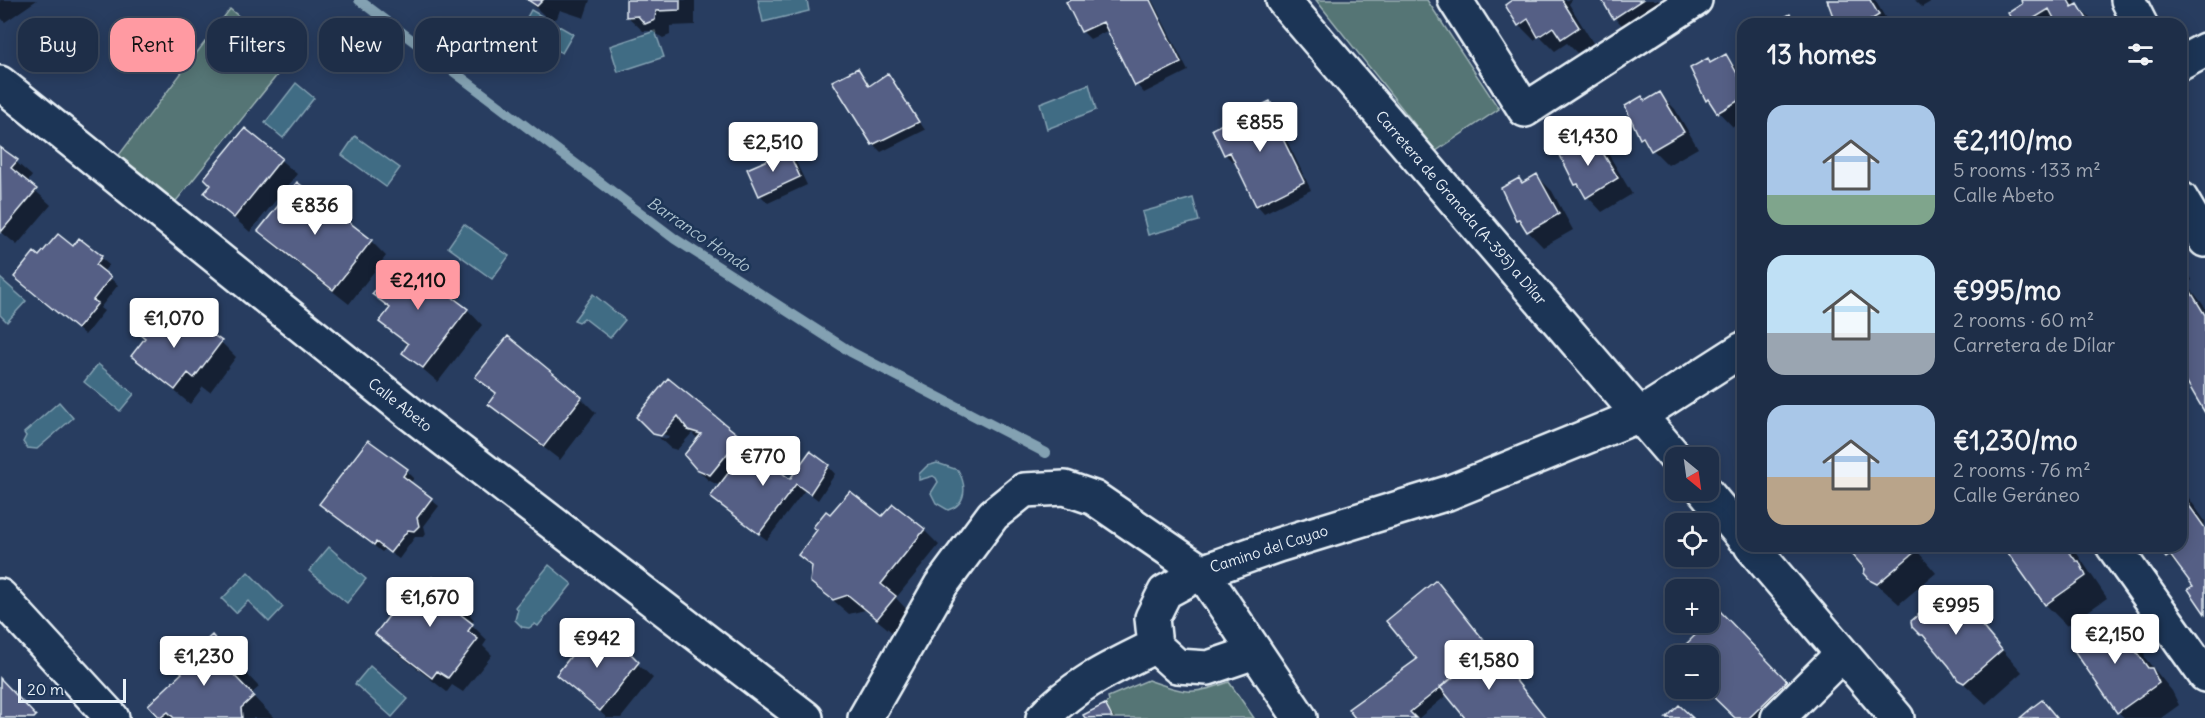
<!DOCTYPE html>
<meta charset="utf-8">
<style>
:root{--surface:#1e2e48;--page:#26364f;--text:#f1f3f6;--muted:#a1a8b4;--line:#3c4a60;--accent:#ff9aa2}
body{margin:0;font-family:Delius,sans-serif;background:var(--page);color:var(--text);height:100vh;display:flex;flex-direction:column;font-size:22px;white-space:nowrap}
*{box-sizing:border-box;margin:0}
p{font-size:20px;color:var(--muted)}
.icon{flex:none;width:33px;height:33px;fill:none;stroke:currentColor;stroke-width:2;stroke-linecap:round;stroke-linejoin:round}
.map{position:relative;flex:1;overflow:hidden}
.side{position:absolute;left:1737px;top:18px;width:450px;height:534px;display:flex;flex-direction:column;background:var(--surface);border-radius:18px;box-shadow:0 3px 15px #0003,0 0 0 2px var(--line)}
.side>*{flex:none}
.guide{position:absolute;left:18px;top:18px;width:570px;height:54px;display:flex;gap:12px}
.needle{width:39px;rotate:151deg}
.controls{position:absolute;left:1665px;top:447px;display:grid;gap:12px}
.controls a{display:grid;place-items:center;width:54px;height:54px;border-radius:12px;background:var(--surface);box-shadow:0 3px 15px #0003,0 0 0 2px var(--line);font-size:30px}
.scale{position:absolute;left:18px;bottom:15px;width:108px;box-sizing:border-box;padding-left:6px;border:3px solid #e8f1f8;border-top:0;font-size:16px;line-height:21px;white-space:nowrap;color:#e8f1f8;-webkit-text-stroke:4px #1d3557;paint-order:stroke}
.price{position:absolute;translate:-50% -51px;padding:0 14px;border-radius:6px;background:#fff;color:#222;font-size:20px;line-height:39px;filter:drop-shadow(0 2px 3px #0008)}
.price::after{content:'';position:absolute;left:50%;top:36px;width:18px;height:14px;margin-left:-9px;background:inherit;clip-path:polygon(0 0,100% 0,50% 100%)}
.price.current{background:var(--accent);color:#111}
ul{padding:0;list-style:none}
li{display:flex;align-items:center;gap:18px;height:150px;padding:0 30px}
li span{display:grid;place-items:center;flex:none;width:168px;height:120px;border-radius:18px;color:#555}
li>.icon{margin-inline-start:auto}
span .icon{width:72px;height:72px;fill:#fffc;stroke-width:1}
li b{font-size:26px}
h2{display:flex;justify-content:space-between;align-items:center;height:72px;padding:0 30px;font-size:26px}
.chip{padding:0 21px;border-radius:18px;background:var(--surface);box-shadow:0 3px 15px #0003,0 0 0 2px var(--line);font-size:21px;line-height:54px}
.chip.current{background:var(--accent);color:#111}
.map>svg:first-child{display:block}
.green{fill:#557574;stroke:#9eb3b6;stroke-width:1.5}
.water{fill:#406c84;stroke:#83a1b2;stroke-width:1.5}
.shadow{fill:#0007}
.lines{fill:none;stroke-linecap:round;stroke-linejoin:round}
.stream{stroke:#83a1b2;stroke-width:10}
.building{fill:#555f85;stroke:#e8f1f8;stroke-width:1.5}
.minor-casing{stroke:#e8f1f8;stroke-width:38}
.minor{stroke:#1d3557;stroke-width:33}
.labels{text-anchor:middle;stroke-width:5;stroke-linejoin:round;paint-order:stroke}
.street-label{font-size:15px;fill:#e8f1f8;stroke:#1d3557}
.water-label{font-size:16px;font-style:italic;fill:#adc2cf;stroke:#1d3557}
</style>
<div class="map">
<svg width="2205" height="718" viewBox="0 0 2205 718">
<rect width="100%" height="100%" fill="#283d60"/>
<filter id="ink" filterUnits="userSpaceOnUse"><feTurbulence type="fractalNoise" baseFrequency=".0167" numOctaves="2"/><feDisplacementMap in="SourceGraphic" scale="12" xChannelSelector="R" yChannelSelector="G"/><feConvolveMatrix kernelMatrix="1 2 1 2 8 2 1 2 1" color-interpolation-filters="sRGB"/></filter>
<g filter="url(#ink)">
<path class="green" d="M1316,0H1427L1499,109L1436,151Z
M230,9L290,59L176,201L119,155Z
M1148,680C1186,693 1191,696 1229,682L1254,718H1111L1105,704L1109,701L1108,697Z"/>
<path class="water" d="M758,0H807L809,11L763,22Z
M531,10L573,34L562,53L520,30Z
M655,31L664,57L618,72L610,46Z
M296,83L314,98L283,138L265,123Z
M1089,84L1096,110L1047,129L1040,103Z
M355,136L400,168L386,187L342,155Z
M1193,198L1199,221L1148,235L1142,212Z
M464,224L509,256L492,279L448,247Z
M0,278L26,301L7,322L0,315Z
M593,294L625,320L610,338L584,318L579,322L574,320Z
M98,364L134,394L120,411L84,382Z
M59,402L73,418L37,449L27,448L23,442L26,436L24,433Z
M937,463L958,470C967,486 967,504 948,510L936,503L931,493L938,482L936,478L933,476L919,480V474L927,466Z
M329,547L366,579L347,603L309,571Z
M549,565L572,584L538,626L535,624L529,628L522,627L515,620L518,609L515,607Z
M248,572L283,607L269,622L248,601L236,613L222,599Z
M370,666L408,699L392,717L355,684Z"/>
<path class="shadow" d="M0,0H37L5,22L0,17Z
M528,0H590L584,18L560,10L557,18L549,20Z
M627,0H695V25L670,26V35L663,38L652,31H643L627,16Z
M1074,0H1152L1188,71L1144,93L1137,85L1109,30L1090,39L1082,31Z
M1515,0H1572L1569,4L1593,43L1577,53L1567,43L1555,51L1540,36L1534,40L1519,25Z
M1603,0H1669L1630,33L1615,18Z
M1827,0H1875L1889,24H1840Z
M1915,0H1934L1922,7Z
M2024,0H2073L2095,24H2016Z
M1725,56L1743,75V121L1733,127L1707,100L1692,69L1708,60L1712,64Z
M858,70L871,86L888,75L925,130L881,152L873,144Z
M1660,94L1675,109L1698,148L1668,165L1641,138L1646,102Z
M1269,103L1277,110L1289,135L1285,137L1311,190L1264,213L1257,205L1236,160L1233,162L1225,154Z
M245,130L297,174L250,232L206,193Z
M1594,140L1609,155L1632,194L1602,212L1576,184L1580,148Z
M0,148L32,176L27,183L51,205L17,245L0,231Z
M788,153L795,160L807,185L768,203L760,195Z
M1537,176L1552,191L1573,230L1543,247L1517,220L1503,188L1523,184Z
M260,231L371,241L386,256L349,304L275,246Z
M80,240L109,265L103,272L118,285L100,308L104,311L85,335L24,284L40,258L73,248Z
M2181,261L2192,280L2187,284L2205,307V410L2181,369Z
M421,270L453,294L482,325L438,382L404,353L409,347L381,322L390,310L374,294L414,278Z
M165,325L221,342L236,357L210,392L203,387L190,404L133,356L146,339L138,331Z
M477,377L581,398L596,413L560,460L505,418L490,403L497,395Z
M669,380L790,481L828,466L835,474L818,500L805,490L767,540L718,503L712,497L720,486L708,480L692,464L699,440L692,433L677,450L670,448L658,437L668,439L669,436L654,432Z
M368,442L407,471L414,478L410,483L439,506L424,526L426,534L424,537H415L399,559L385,549L382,552L321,504Z
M2181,487L2205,521V611L2195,586L2159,546H2181Z
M831,516L882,519L924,530L939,545L896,598L910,613L893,633L865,610L849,614L812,582L813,568L800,555Z
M1845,546H1913L1936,573L1899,604L1872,580Z
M2005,546H2072L2107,598L2067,626L2046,605Z
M454,581L473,604L470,615L474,620L471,624L487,640L483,646L492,655L463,692L452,685L447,692L392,649L377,634L424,589L436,582Z
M1949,590L2022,672L1986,704L1959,679L1942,656L1921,634Z
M2111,619L2144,651L2145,658L2172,691L2179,705L2161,718H2125L2118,712Z
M1735,628L1801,697L1779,718H1736L1708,688Z
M602,632L653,678L621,718H607L558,675Z
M212,637L259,687L251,694L274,718H162L150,705L185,673Z
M1420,659L1545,718H1466L1448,694L1419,718H1357Z
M1105,706L1115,718H1087L1085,716Z"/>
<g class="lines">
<path class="stream" d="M359,0L675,239L851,352L1046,453"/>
</g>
<path class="building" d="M528,0H543L537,6Z
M626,0H680V10L656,11L655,20L645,24L638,16L626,17Z
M1071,0H1150L1181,63L1135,86L1103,22L1081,32L1066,2Z
M1512,0H1562L1579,27L1561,39L1553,27L1538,37L1528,19L1518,26L1505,5Z
M1602,0H1642L1613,19Z
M1827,0H1870L1879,15L1864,24H1841L1839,20L1835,22Z
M2021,0H2068L2072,7L2078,4L2090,24H2057L2049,9L2031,20L2033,24H2014L2008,13L2022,4Z
M1790,14L1795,24H1761L1772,18L1774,23Z
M1726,54L1743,84V98L1717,113L1708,99L1706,101L1690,68L1708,58L1710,63Z
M858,68L869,86L888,73L919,122L872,145L832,81Z
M1660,92L1684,132L1651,151L1643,137L1640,139L1625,106L1642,96L1645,101Z
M1270,101L1283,127L1278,129L1304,182L1256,206L1230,152L1224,155L1212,129Z
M245,128L282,158L234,218L204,193L211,185L204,178Z
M1594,138L1618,178L1586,198L1578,184L1575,185L1559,153L1576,143L1579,147Z
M0,147L18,160L11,168L37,189L1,232Z
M788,151L800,177L759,196L747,169Z
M1537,174L1559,214L1527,232L1519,219L1516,220L1501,188L1519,178L1522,183Z
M297,182L372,240L333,290L258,231Z
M58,234L73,246L79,238L102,256L96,265L111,277L93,300L98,303L77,329L14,277L34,252L39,256Z
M396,263L414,276L421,268L454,293L451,296L468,309L423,368L402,353L408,344L379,322L390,308L372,294Z
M2181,285L2186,295L2191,292L2205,315V413L2181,372Z
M151,312L165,323L169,319L180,328L188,318L222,341L194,378L188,373L175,390L131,356L145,338L136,331Z
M508,336L582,397L544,446L488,404L496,393L475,377Z
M668,378L741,437L710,475L696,469L684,455L701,434L688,430L678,416L661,436L653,434L636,417Z
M368,440L408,469L403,476L432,498L417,518L419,526L414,531L408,530L390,553L376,542L374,545L319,504Z
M748,447L790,479L810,451L829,465L810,494L796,484L759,534L710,497Z
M850,491L882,516L893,504L925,529L881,584L896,596L877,619L848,595L833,600L810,582L812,566L798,555L817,530L813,527L826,511L830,514Z
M2181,494L2205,528V614L2188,589L2193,586L2170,555L2166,558L2157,546H2181Z
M1845,546H1911L1916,551L1877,584L1871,581L1864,573L1865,569Z
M2003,546H2065L2076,561H2079L2086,576L2045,605Z
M432,577L436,581L450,577L456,582L459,591L455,599L460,604L455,610L473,624L468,631L478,639L448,678L437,671L432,678L375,634L416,581L424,587Z
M1436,580L1490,648L1410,712L1416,718H1355L1348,709L1417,659L1386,621Z
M1950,588L2002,650L1964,683L1958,680L1949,666L1923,635H1920L1912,627L1911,621Z
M1720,611L1787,681L1749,718H1735L1704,688H1708V656H1683L1679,651Z
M2111,617L2123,628L2122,632L2148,668H2152L2159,683L2117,713L2071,646Z
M598,628L605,632L606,637L603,644L610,649L616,644L622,645L639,662L600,711L556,675L590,632Z
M212,635L238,665L231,672L254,696L241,708L242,718H174L168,712L160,718L148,705L182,673L177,667Z
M1490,648L1546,718H1465L1440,687Z
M0,678L36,716L34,718H0Z
M2042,700L2057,718H2020L2034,706Z
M1105,704L1112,717L1085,718L1083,715Z
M1679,705L1693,718H1666Z"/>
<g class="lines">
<g class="minor-casing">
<path id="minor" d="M1283,0L1676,458
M1455,0L1525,110L1695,0
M2128,0L2140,24
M2181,63L2205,50
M0,83L411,414L806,718
M2181,199L2205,240
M1704,490L1743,537
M1751,546L1897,718
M2113,546L2205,675
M0,596L112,718
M1255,652L1208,668L1177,666L1155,646L1152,618L1165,592L1202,572L1278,545L1448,493L1640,415L1743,349
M865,718L941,585L993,515L1024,490L1065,488L1094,498L1202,572L1300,718
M1043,718C1074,684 1115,666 1155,646
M1778,718L1842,654"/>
</g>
<use href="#minor" class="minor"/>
</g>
</g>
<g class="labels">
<g class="street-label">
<text transform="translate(1461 208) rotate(49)" y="5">Carretera de Granada (A-395) a Dílar</text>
<text transform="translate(400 405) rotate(38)" y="5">Calle Abeto</text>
<text transform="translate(1269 549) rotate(-18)" y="5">Camino del Cayao</text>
</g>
<g class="water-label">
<text transform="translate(699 234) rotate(34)" y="6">Barranco Hondo</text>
</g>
</g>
</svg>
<div class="controls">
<a><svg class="needle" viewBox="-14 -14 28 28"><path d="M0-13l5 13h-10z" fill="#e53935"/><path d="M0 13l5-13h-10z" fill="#a1a8b4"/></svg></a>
<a><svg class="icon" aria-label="locate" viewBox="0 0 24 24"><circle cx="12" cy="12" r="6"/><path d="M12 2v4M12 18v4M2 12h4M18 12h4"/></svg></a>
<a>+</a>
<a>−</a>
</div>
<div class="scale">20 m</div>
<b class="price" style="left:1260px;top:153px">€855</b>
<b class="price" style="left:1588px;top:167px">€1,430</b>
<b class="price" style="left:773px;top:173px">€2,510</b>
<b class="price" style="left:315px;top:236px">€836</b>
<b class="price current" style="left:418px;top:311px">€2,110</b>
<b class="price" style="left:174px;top:349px">€1,070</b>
<b class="price" style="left:763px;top:487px">€770</b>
<b class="price" style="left:430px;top:628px">€1,670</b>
<b class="price" style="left:1956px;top:636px">€995</b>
<b class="price" style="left:2115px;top:665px">€2,150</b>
<b class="price" style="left:597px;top:669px">€942</b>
<b class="price" style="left:204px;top:687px">€1,230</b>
<b class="price" style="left:1489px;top:691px">€1,580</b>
<div class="guide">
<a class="chip">Buy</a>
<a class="chip current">Rent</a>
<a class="chip">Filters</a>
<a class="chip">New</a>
<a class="chip">Apartment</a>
</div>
<section class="side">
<h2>13 homes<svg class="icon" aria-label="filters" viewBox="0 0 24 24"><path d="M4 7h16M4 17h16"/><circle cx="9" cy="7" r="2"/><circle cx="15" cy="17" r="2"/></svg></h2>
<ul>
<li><span style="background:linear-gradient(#a9c7e8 75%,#7fa58c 0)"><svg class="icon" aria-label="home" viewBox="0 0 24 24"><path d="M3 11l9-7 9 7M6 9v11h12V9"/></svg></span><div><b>€2,110/mo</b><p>5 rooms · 133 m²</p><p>Calle Abeto</p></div></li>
<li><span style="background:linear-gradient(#bfe0f5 65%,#9aa5b1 0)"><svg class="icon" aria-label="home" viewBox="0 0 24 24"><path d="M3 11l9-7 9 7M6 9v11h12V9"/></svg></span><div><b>€995/mo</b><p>2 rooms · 60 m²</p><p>Carretera de Dílar</p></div></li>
<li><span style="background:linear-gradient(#a9c7e8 60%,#b9a48a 0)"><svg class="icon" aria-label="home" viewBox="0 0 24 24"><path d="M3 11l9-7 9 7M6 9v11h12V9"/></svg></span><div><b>€1,230/mo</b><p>2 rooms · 76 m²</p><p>Calle Geráneo</p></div></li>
</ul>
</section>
</div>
